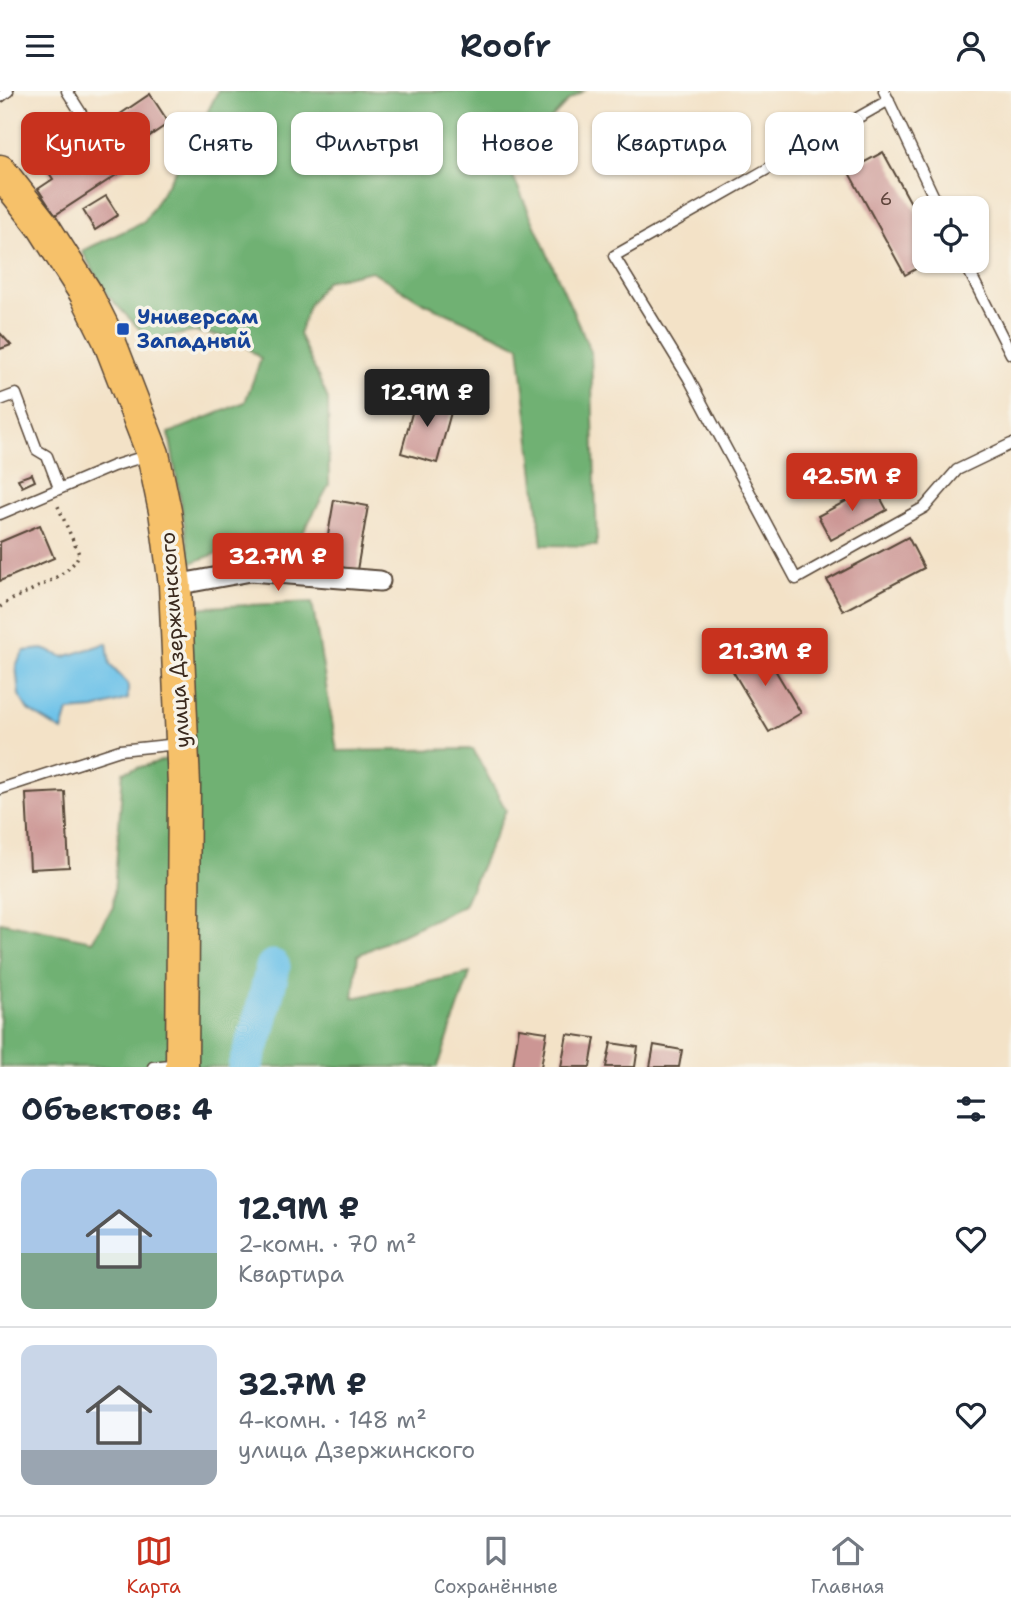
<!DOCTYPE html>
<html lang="ru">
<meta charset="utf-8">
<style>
:root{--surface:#fff;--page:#f2f2f3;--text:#1f2937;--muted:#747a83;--line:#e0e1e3;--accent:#c8321e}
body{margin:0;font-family:"Shantell Sans",sans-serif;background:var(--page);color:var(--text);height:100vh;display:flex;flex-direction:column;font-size:26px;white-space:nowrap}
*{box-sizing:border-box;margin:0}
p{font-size:23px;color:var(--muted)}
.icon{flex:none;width:38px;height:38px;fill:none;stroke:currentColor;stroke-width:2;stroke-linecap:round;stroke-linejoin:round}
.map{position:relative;height:976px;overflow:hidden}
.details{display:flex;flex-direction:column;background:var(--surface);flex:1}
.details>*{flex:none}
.banner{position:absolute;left:21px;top:21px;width:970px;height:63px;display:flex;gap:14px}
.fabs{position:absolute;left:912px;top:105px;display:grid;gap:14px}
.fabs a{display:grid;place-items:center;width:77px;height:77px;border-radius:14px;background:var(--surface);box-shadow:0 2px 5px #0004;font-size:35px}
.price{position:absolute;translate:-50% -60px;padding:0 16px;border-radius:7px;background:var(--accent);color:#fff;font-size:23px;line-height:46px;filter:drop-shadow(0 2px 4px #0008)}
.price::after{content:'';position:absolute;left:50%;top:42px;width:21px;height:16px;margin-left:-10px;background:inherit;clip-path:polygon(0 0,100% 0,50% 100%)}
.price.selected{background:#222;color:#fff}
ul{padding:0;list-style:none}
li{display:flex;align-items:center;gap:21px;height:175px;padding:0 21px}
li+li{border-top:2px solid var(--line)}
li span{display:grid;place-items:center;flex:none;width:196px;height:140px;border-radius:14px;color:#555}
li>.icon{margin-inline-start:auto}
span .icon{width:84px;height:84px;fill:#fffc;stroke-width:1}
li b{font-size:30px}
h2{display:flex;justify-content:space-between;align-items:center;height:84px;padding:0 21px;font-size:30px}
.chip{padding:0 24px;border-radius:14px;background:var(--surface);box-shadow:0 2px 5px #0004;font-size:24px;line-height:63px}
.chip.selected{background:var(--accent);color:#fff}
header{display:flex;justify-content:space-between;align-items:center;height:91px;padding:0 21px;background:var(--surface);font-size:32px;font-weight:600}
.menu{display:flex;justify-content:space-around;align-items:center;height:98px;border-top:2px solid var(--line);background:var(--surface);font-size:19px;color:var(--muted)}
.menu a{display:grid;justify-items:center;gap:4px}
.menu .selected{color:var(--accent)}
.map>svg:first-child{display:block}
.forest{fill:#70b173;stroke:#566e48;stroke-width:2}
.water{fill:#6dc2e9;stroke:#547684;stroke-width:2}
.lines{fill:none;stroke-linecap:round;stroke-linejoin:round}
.river{stroke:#6dc2e9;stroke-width:35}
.building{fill:#cc9694}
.service-casing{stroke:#574637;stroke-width:13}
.minor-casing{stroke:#574637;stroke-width:23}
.primary-casing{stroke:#574637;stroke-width:35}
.path{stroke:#574637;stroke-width:3.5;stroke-dasharray:2 5;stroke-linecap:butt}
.service{stroke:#fff;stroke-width:10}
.minor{stroke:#fff;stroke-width:19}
.primary{stroke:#f6c16b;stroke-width:32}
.transit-dot{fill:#1a4fb4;stroke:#f7f3e8;stroke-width:2.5}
.labels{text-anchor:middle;stroke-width:7;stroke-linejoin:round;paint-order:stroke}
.number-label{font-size:18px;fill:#5f453c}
.transit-label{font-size:21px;font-weight:bold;fill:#164399;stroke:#f7f3e8;text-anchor:start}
.street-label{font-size:21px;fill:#3b2a1e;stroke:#f7f3e8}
</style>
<header><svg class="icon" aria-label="menu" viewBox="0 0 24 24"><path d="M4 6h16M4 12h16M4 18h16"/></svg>Roofr<svg class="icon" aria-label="person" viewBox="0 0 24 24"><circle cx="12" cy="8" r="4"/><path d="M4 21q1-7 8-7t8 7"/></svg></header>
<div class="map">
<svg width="1011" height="976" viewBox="0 0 1011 976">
<rect width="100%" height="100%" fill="#f7f3e8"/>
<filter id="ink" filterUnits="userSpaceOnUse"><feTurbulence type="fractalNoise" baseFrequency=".0143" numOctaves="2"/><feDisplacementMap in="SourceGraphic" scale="14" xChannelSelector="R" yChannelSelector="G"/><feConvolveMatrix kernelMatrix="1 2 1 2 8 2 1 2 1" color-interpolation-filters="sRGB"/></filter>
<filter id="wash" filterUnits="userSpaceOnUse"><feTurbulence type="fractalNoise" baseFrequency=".00686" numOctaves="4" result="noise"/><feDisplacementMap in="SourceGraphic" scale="28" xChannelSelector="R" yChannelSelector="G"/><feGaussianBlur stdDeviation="1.57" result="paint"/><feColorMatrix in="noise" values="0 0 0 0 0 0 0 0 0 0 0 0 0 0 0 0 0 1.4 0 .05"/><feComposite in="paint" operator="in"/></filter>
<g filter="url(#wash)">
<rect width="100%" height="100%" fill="#f3e2c7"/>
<path class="forest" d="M218,0H584L569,9L508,74L591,261L597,455L542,454L519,255L422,211L372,180L326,190L309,214L299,243L328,308L329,394L294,458L243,453L191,472L169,342L245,311L261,268L236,247L194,241L150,249L107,204L82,160L144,131L190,56Z
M312,511L337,660L473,658L506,719L464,814L358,864L353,907L470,882L438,976H0V831L92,850L113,816L123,681L192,661L188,517Z"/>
<path class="water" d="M107,552L110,574L128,593V608L94,618L68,620L62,640L28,619L19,604L16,574L24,560L43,558L64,566Z"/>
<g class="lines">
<path class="river" d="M245,976L259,934L273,876"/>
</g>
<g id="blocks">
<path class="building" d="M150,3L169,32L129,59L110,30Z
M60,35L82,69L79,71L83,79L93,73L85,61L107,46L127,77L55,124L38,98L53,88L30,54Z
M883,61L924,136V170H930L905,184L848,80Z
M106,105L118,124L95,139L83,119Z
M0,242L11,254L0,258Z
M417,304L453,314L437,372L401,362Z
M32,383L35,390L22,396L18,388Z
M874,395L887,419L831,449L818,425Z
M334,409L368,415L357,479L323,473Z
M40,434L54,467L0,490V451Z
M908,446L924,477L843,520L827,489Z
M760,554L801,622L769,641L728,572Z
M65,701L69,776L30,778L26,703Z
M519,937L547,941L541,976H513Z
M567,943L595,947L590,976H561Z
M611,952L638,956L635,976H606Z
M654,954L682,959L679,976H650Z"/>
</g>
</g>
<g filter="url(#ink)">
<use href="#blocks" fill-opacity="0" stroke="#574637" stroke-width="2"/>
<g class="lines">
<g class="service-casing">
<path id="service" d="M67,0L95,44
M884,0L939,117
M0,6L8,0
M889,9L614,165L688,286L796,488L925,416L957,379L1011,353
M964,170L1011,263
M0,309L16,303L37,359L47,365L59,397
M0,423L113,375L149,364
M0,698L120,659L178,653
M153,976L178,973"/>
</g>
<g class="minor-casing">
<path id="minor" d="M175,494L251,480L380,490"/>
</g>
<g class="primary-casing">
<path id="primary" d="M0,80L43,135L85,201L108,247L153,363L165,420L175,494L184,694L182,976"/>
</g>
<path class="path" d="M0,516C22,500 70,488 79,463L57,413"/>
<use href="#service" class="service"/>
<use href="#minor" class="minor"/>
<use href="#primary" class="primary"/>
</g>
</g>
<rect class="transit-dot" x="116" y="231" width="14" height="14" rx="3.5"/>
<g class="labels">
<g class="number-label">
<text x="886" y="114">6</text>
</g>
<g class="transit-label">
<text x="137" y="233">Универсам<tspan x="137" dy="24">Западный</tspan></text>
</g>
<g class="street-label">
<text transform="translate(175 549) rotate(-94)" y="7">улица Дзержинского</text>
</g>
</g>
</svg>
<div class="fabs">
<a><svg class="icon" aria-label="locate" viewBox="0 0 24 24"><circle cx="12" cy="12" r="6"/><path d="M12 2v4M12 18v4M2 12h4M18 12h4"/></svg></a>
</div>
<b class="price selected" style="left:427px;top:338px">12.9M ₽</b>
<b class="price" style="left:852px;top:422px">42.5M ₽</b>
<b class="price" style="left:278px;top:502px">32.7M ₽</b>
<b class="price" style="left:765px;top:597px">21.3M ₽</b>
<div class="banner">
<a class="chip selected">Купить</a>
<a class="chip">Снять</a>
<a class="chip">Фильтры</a>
<a class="chip">Новое</a>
<a class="chip">Квартира</a>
<a class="chip">Дом</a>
</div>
</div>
<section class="details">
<h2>Объектов: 4<svg class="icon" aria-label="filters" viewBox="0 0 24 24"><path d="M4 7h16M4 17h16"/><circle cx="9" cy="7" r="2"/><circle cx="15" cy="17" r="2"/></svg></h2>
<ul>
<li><span style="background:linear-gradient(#a9c7e8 60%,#7fa58c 0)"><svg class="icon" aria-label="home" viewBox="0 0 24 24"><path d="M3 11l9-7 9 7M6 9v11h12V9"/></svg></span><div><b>12.9M ₽</b><p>2-комн. · 70 m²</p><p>Квартира</p></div><svg class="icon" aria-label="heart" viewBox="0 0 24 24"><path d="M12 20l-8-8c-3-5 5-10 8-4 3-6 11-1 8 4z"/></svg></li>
<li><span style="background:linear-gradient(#c9d6e8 75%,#9aa5b1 0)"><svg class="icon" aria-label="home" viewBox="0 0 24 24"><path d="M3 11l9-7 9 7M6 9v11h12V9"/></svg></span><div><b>32.7M ₽</b><p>4-комн. · 148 m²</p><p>улица Дзержинского</p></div><svg class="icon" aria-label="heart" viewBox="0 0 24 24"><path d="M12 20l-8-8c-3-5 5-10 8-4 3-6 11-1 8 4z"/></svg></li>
</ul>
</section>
<nav class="menu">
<a class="selected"><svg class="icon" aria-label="map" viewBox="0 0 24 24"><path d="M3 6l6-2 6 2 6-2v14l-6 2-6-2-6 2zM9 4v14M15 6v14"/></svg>Карта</a>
<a><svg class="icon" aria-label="saved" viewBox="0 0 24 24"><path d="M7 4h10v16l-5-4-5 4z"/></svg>Сохранённые</a>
<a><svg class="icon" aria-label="home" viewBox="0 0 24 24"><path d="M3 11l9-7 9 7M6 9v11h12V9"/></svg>Главная</a>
</nav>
